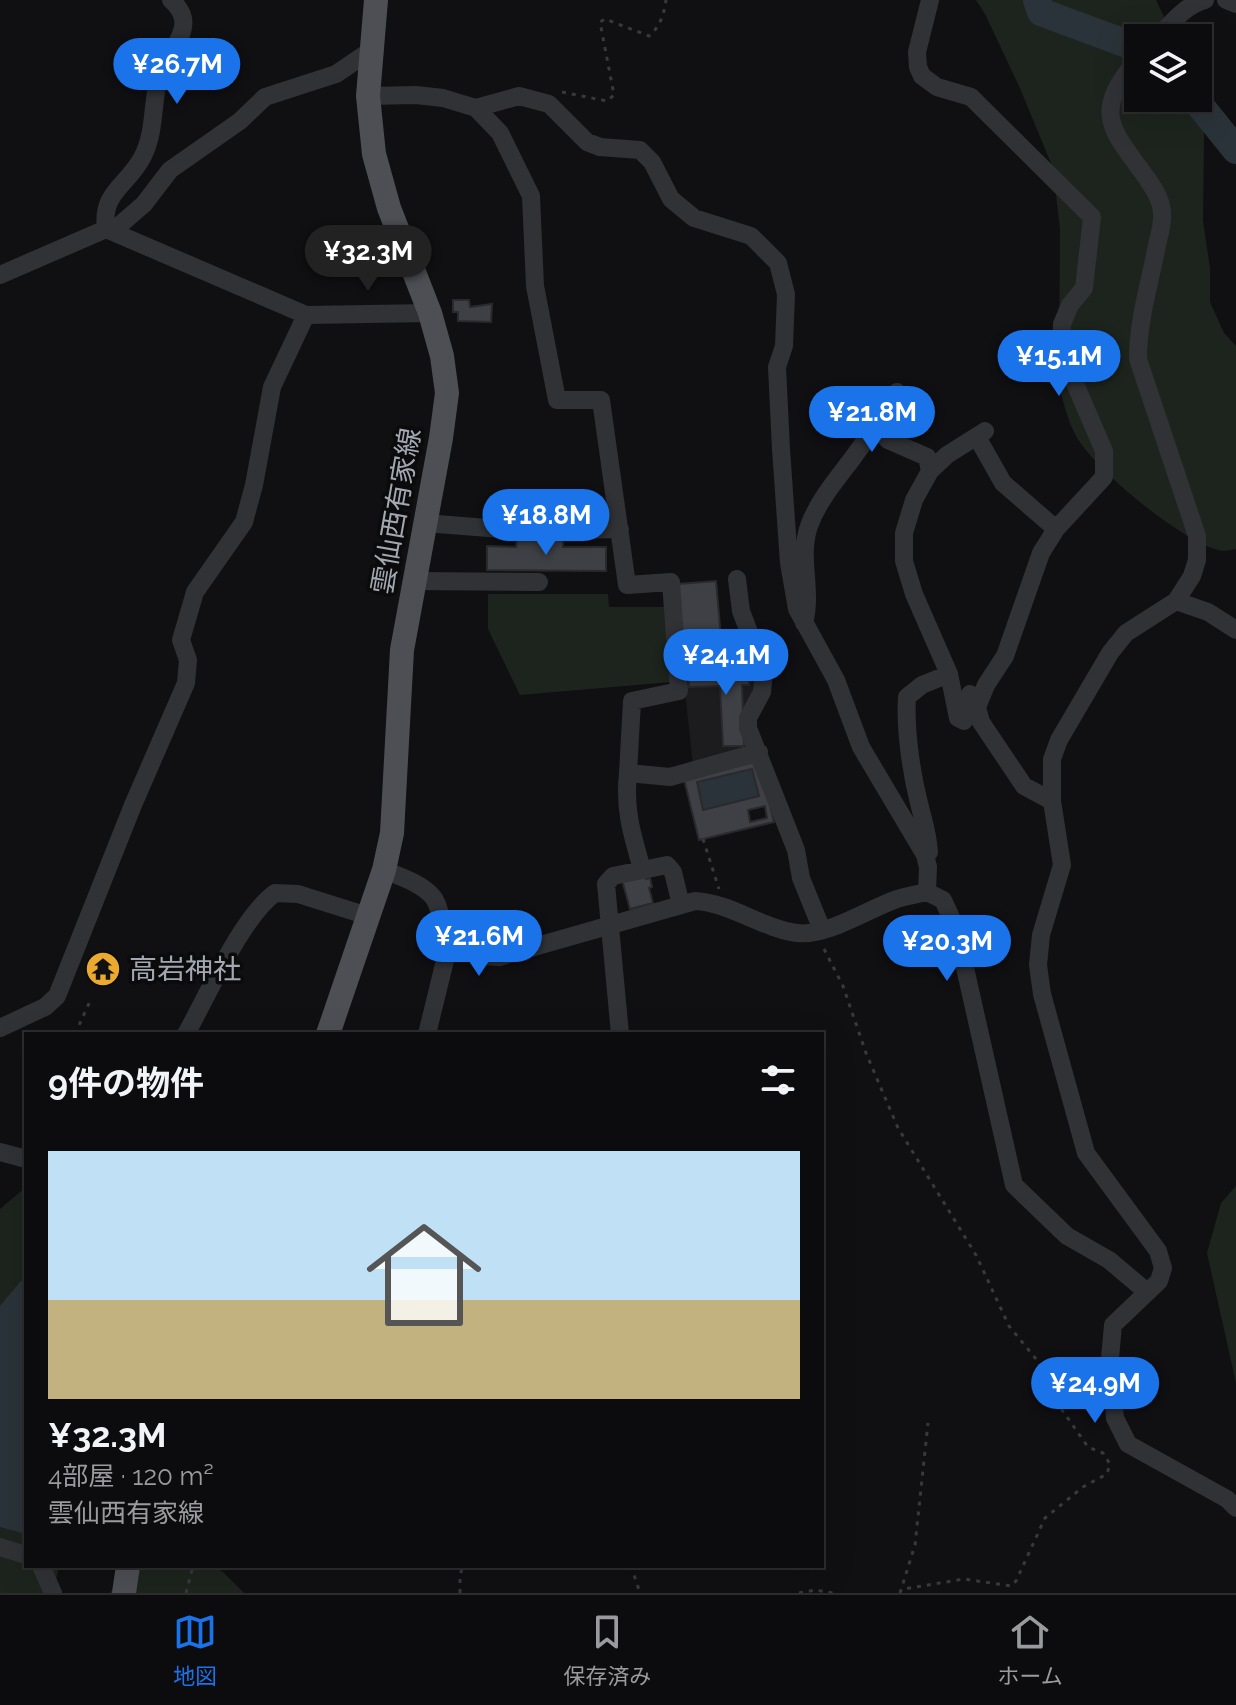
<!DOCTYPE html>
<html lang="ja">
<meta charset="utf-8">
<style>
:root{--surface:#0c0c0e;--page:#151517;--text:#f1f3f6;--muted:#9a9b9e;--line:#2c2c2e;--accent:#1a73e8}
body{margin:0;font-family:Raleway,"Noto Sans JP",sans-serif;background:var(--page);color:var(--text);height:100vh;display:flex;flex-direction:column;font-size:30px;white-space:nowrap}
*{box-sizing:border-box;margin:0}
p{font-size:26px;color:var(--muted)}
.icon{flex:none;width:44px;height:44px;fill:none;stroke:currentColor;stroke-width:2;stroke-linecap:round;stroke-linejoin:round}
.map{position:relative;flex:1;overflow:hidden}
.sheet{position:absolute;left:24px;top:1032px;width:800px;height:536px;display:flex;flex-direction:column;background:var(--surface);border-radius:0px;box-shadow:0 8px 32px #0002,0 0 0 2px var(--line)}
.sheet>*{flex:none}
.buttons{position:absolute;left:1124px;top:24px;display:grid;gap:16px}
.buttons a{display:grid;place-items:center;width:88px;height:88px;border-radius:0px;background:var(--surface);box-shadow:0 8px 32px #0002,0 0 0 2px var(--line);font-size:40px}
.price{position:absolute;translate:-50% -68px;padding:0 18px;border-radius:28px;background:var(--accent);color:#fff;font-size:26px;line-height:52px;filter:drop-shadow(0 2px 4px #0008)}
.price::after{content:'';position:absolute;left:50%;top:48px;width:24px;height:18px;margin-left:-12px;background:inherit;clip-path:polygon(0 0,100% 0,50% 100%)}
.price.on{background:#222;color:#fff}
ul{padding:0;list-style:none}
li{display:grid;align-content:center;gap:16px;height:424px;padding:0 24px}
li span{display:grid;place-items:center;height:248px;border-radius:0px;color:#555}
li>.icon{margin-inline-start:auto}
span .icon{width:144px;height:144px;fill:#fffc;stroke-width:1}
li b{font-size:34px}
h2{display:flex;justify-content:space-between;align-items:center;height:96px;padding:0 24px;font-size:34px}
.tab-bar{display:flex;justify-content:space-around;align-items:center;height:112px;border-top:2px solid var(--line);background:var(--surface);font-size:22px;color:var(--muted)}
.tab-bar a{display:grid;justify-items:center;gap:4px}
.tab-bar .on{color:var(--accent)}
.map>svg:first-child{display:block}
.built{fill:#1c1c1e}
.green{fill:#1d241d}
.water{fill:#2a3339}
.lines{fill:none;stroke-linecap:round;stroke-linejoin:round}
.river{stroke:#2a3339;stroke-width:28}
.building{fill:#3f4045;stroke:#2a2a2d;stroke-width:2;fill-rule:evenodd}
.path{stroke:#37393d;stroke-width:3;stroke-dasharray:4 6;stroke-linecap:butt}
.minor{stroke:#313236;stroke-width:18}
.major{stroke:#4d4f55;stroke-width:24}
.labels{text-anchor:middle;stroke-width:7;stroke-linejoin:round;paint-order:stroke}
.street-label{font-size:28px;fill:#a2a7b2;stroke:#0b0b0c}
.poi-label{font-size:28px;fill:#a2a7b2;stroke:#0b0b0c;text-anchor:start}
</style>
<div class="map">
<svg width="1236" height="1593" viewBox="0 0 1236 1593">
<rect width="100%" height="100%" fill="#101012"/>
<path class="built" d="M751,660L758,673L747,752L693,766L682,663Z"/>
<path class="green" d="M976,0H1156L1174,38H1138V98H1194L1204,134L1203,221L1210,268V302L1224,333L1236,346V549C1230,550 1224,552 1218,550C1180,540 1095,470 1076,436C1067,419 1063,402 1059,383L1060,229L1053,168L1019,86L985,14Z
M488,594H608L609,607H665L671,682L520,695L488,629Z
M1236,1186V1383L1207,1253L1221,1203Z
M26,1187V1566H59L53,1593H0V1209Z
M128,1566H211L222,1571L244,1593H110Z"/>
<path class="water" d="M752,769L759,796L703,810L697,782Z
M26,1278V1534L0,1527V1306L20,1282Z"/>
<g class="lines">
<path class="river" d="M1037,0L1041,12L1138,48
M1194,98L1236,150"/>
</g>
<path class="building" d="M453,300H469L470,307L492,304L491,322L458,321V312H453Z
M517,539H563V547H606V571L487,570V546L516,547Z
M716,581L722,649L683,652L678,584Z
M748,665L749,685H742L744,746H723L720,686L689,687L688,667Z
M759,761L774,822L699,840L684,779ZM752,769L759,796L703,810L697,782ZM765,806L767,818L750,822L748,810Z
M645,874L646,879L650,878L652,887L649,888L653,903L630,909L622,880Z
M99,959L113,965L107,978L94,972Z"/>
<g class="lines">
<path class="path" d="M562,92L607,101L614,95L600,22L605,19L649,36C660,27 664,14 666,0
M703,839L719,889
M824,949L843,986L866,1053L898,1128L976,1255L1009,1326L1036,1359L1062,1410L1088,1447L1103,1453L1110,1464L1107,1474L1083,1487L1045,1518L1016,1581L1011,1586L964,1579L904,1589
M75,1034L91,999
M631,1566L640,1593
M186,1593L193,1566
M460,1593V1575L463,1566
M799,1593L815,1590L833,1593
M900,1593L915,1545L928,1423"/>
<path class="minor" d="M930,0L917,52L918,67L922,76L937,87L971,97L1092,217L1084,288L1070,305L1062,324L1061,351L1104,451V477L1056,529L1041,553L1005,656L986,685L977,707L981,722L1024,786L1052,801
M1226,0L1236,4
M1157,38C1171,24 1185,5 1205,0
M1138,59C1090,114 1112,129 1148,180C1155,190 1162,201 1162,214C1163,225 1158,239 1156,250C1149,286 1138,321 1138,359L1197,536V560L1192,576L1176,601L1126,633L1110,653L1059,740L1052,759V801L1062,865L1041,935L1038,965L1042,994L1086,1153L1158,1251L1163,1268L1159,1281L1113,1325L1110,1358L1115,1418L1128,1444L1227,1499L1236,1508
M368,96L416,95L443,98L476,108L519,96L549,104L587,142L600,147L640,150L652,162L671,199L694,218L751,236L778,263L786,294L784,346L777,367L781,449L789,563L797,609L836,680L861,747L925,855L928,867L927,892
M476,108L500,133L531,196L535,286L557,400H601L627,585L671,582L679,691L632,701L628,773L670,777L759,752
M106,229C101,191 128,186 143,156C157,127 151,97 161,71C166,57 181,42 183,27C185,16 179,7 171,0
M114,230L144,204L170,170L240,121L265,97L336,74L370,51
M0,275L106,229L306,315L430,313
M894,413L884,436L888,440L927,457L930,471
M977,437L1003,483L1056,529
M425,523L527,531L620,529
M737,579L741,611L764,672L762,692L748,718V728L796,850L801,878L822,930
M413,581L539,582
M1176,601L1208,612L1236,630
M804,623C813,590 798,558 809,526C818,501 836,480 852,459C868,437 883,416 897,392
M970,694L964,721L958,718L949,674L914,594L904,561V533L914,500L930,471L947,455L985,431
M628,773C624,810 632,834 642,869
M925,855L929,852C928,834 923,820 919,803C911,772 905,728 907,697L922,685L949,674
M384,870C401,877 421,883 433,897C440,906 440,917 443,927C450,950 478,957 499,957L695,901C731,903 761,928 797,933C827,937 868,909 897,899C907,896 917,894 927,892L943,900L956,928L1014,1185L1067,1236L1109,1260L1147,1292
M0,1028L45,1007L57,996L133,805L186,683L188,660L181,640L195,592L244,522L254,485L272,387L306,315
M186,1034C208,995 241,918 275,893L298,894L368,916
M427,1034L450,940
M620,1034L606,884L613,876L667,865L673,872L681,905
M0,1152L26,1159
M0,1547L26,1555
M41,1566L53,1593"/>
<path class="major" d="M328,1034L384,870L392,833L402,650L441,438L447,393L442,356L430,313L389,208L374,154L368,96L376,0
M124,1593L128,1566"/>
</g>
<defs>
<g id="temple-disc" transform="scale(1.8)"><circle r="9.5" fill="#eba92f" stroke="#0b0b0c"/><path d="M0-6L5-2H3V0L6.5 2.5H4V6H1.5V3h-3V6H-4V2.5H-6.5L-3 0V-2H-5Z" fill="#111"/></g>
</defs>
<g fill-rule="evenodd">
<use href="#temple-disc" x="103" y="969"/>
</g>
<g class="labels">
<g class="street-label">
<text transform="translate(396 511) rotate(-80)" y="10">雲仙西有家線</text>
</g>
<g class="poi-label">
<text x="129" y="979">高岩神社</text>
</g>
</g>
</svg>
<div class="buttons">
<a><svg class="icon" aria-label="layers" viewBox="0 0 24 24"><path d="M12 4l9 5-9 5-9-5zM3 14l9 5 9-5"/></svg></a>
</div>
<b class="price" style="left:177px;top:106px">¥26.7M</b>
<b class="price on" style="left:368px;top:293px">¥32.3M</b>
<b class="price" style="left:1059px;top:398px">¥15.1M</b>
<b class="price" style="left:872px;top:454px">¥21.8M</b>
<b class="price" style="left:546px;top:557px">¥18.8M</b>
<b class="price" style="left:726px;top:697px">¥24.1M</b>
<b class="price" style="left:479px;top:978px">¥21.6M</b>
<b class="price" style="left:947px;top:983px">¥20.3M</b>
<b class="price" style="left:1095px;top:1425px">¥24.9M</b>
<section class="sheet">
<h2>9件の物件<svg class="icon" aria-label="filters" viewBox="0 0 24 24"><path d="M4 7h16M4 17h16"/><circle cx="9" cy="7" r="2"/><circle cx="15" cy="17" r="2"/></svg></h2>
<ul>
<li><span style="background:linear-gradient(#bfe0f5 60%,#c2b280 0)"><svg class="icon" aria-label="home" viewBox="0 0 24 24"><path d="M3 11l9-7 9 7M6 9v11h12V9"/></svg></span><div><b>¥32.3M</b><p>4部屋 · 120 m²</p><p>雲仙西有家線</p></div></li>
</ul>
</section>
</div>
<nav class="tab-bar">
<a class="on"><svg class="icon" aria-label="map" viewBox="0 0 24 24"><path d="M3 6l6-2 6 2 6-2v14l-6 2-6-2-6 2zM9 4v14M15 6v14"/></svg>地図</a>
<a><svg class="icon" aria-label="saved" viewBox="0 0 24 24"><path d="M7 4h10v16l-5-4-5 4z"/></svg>保存済み</a>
<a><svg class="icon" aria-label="home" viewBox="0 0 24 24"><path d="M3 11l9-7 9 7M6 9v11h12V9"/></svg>ホーム</a>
</nav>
